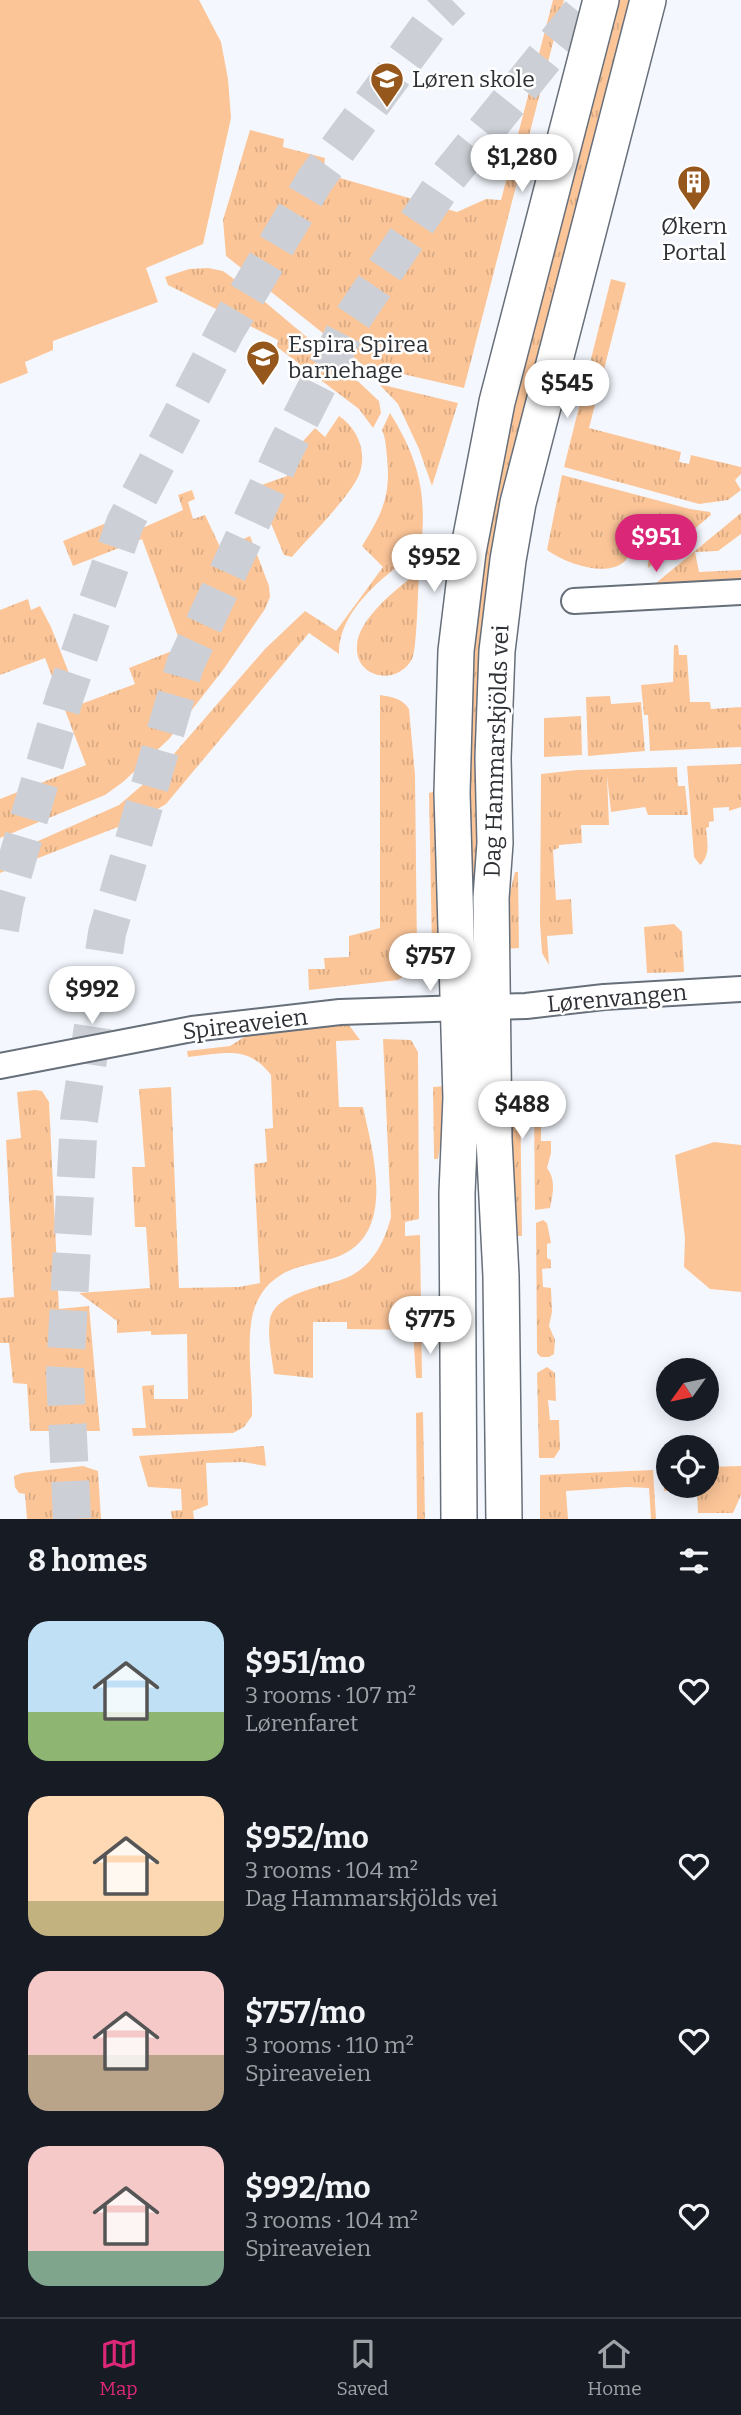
<!DOCTYPE html>
<meta charset="utf-8">
<style>
:root{--surface:#171b24;--page:#20242c;--text:#f1f3f6;--muted:#9ea1a6;--line:#363941;--accent:#db2777}
body{margin:0;font-family:Bitter,serif;background:var(--page);color:var(--text);height:100vh;display:flex;flex-direction:column;font-size:26px;white-space:nowrap}
*{box-sizing:border-box;margin:0}
p{font-size:23px;color:var(--muted)}
.icon{flex:none;width:38px;height:38px;fill:none;stroke:currentColor;stroke-width:2;stroke-linecap:round;stroke-linejoin:round}
.map{position:relative;height:1519px;overflow:hidden}
.sheet{display:flex;flex-direction:column;background:var(--surface);flex:1}
.sheet>*{flex:none}
.needle{width:46px;rotate:237deg}
.fabs{position:absolute;left:656px;top:1358px;display:grid;gap:14px}
.fabs a{display:grid;place-items:center;width:63px;height:63px;border-radius:50%;background:var(--surface);box-shadow:0 4px 18px #0003;font-size:35px}
.price{position:absolute;translate:-50% -60px;padding:0 16px;border-radius:24px;background:#fff;color:#222;font-size:23px;line-height:46px;filter:drop-shadow(0 2px 4px #0008)}
.price::after{content:'';position:absolute;left:50%;top:42px;width:21px;height:16px;margin-left:-10px;background:inherit;clip-path:polygon(0 0,100% 0,50% 100%)}
.price.on{background:var(--accent);color:#fff}
ul{padding:0;list-style:none}
li{display:flex;align-items:center;gap:21px;height:175px;padding:0 28px}
li span{display:grid;place-items:center;flex:none;width:196px;height:140px;border-radius:21px;color:#555}
li>.icon{margin-inline-start:auto}
span .icon{width:84px;height:84px;fill:#fffc;stroke-width:1}
li b{font-size:30px}
h2{display:flex;justify-content:space-between;align-items:center;height:84px;padding:0 28px;font-size:30px}
.menu{display:flex;justify-content:space-around;align-items:center;height:98px;border-top:2px solid var(--line);background:var(--surface);font-size:19px;color:var(--muted)}
.menu a{display:grid;justify-items:center;gap:4px}
.menu .on{color:var(--accent)}
.map>svg:first-child{display:block}
.grass{fill:url(#grass-tufts)}
.park{fill:#fcc598}
.lines{fill:none;stroke-linecap:round;stroke-linejoin:round}
.highway-tunnel{stroke:#ccd0d6;stroke-width:38;stroke-dasharray:38 19;stroke-linecap:butt}
.street-casing{stroke:#676f7a;stroke-width:28}
.secondary-casing{stroke:#676f7a;stroke-width:38}
.street{stroke:#fff;stroke-width:24}
.secondary{stroke:#fff;stroke-width:35}
.labels{text-anchor:middle;stroke-width:5;stroke-linejoin:round;paint-order:stroke}
.poi-label{font-size:23px;fill:#2d3035;stroke:#fff;text-anchor:start}
.street-label{font-size:23px;fill:#2d3035;stroke:#fff}
</style>
<div class="map">
<svg width="741" height="1519" viewBox="0 0 741 1519">
<defs>
<pattern id="grass-tufts" width="24" height="20" patternUnits="userSpaceOnUse" patternTransform="scale(1.75)"><rect width="24" height="20" fill="#fcc598"/><path d="M3 7l-1-3M5 7V3M7 7l1-3M15 17l-1-3M17 17v-4M19 17l1-3" fill="none" stroke="#d8aa84"/></pattern>
</defs>
<rect width="100%" height="100%" fill="#f4f8fe"/>
<path class="grass" d="M553,0H564L464,388L363,365L226,256L223,220L250,130L284,139L283,147L325,158L323,173L457,212L486,199L501,200Z
M617,0H630L554,293L481,948H469L467,725L479,580L507,430Z
M208,268L223,271L265,302L346,370L379,401L381,413L373,428L359,409L277,347L278,340L168,285L165,277L189,269Z
M611,279L626,283L589,428L681,452L679,462L689,464L691,455L741,467V474L735,480L741,490L728,500L699,504L564,467Z
M379,384L458,403L432,486L419,449L398,404Z
M390,413C419,460 427,493 421,548C388,574 339,607 339,654L309,633L166,804L146,816L0,873V858L119,805L160,770L265,649L305,611L336,631L383,567L362,546C382,514 391,496 387,457C386,448 386,439 382,430Z
M339,416C357,428 367,451 360,472C354,493 308,538 292,557L284,555L256,487L287,476L284,462L315,428L325,437Z
M562,475L690,509L710,512L711,515L648,568C647,562 650,559 652,552C656,539 653,527 647,516L631,526C643,586 578,572 547,550Z
M192,490L195,499L188,502L193,519L205,515L221,549L250,536L269,586L270,597L265,609L223,670L169,739L123,782L105,795L0,838V799L86,765L45,658L0,675V610L28,599L31,610L40,606L51,627L81,704L135,684L129,668L182,647L142,539L73,566L63,541L123,516L129,534L183,510L178,495Z
M741,513V534L718,551L695,552L699,572L741,570V582L648,586L656,583Z
M419,572C418,587 417,650 412,659C397,687 354,678 357,645C358,619 399,586 419,572Z
M674,645H678L679,655H687L690,702H710L711,709L741,707V747L650,751L648,715H644L641,685L673,682Z
M380,695C392,697 402,698 409,709L415,775L417,951L415,968L398,980L309,990L308,969H325L324,958L349,957V936L380,928Z
M610,696L611,704L641,702L645,751L588,756L586,697Z
M581,716L582,755L544,757V718Z
M741,764V807L729,811V807L713,808L714,821L709,822V827L706,828C707,840 711,856 700,865L694,857L687,766Z
M677,767L678,786H685L688,815H648L645,807L611,812L607,776L609,825H581L582,843L559,845V848L553,850L556,900L571,899L573,934L547,936L549,965L542,953L540,923L541,774L577,770Z
M433,792L445,948H432L429,793Z
M515,872H518L519,948L504,949L505,913Z
M674,924L682,932L684,972L647,973L644,927Z
M349,1025L360,1040L336,1041L339,1107H363C372,1149 394,1223 349,1251C337,1259 318,1262 303,1266C282,1271 265,1283 256,1304C244,1332 253,1384 252,1416L244,1427L233,1433L133,1436L132,1428H146L142,1386L154,1385V1399H188L187,1334L151,1335V1331L117,1333V1321L79,1293L150,1288L146,1227H135L132,1167H145L139,1089L171,1087L179,1288L239,1287L260,1283L254,1164L267,1162L265,1129L273,1128L271,1075C248,1044 221,1054 188,1057L187,1051L230,1046L249,1034Z
M383,1039L411,1040L418,1052L419,1219L405,1222V1236L420,1235L422,1378H416L413,1330L347,1329V1322H313V1378L274,1374C272,1358 267,1335 270,1319C277,1289 333,1287 354,1274C375,1261 385,1240 391,1217Z
M448,1086L446,1110L438,1159H434L433,1087Z
M520,1086L522,1236H518L509,1154L505,1087Z
M35,1090L42,1091L49,1102L59,1309L89,1306L100,1431H30L27,1384L13,1383L9,1343H0V1298L14,1297L6,1140L21,1138L17,1092Z
M538,1092H543V1105L549,1116V1120L541,1122V1141H551V1153L547,1168C556,1180 553,1193 550,1208L535,1210L534,1095Z
M543,1220L547,1223L551,1243L547,1244V1258L551,1260V1268L542,1269L543,1287L551,1288L552,1312L549,1326L555,1340L554,1354L549,1357H541L537,1353L536,1223Z
M547,1367L555,1373L556,1401L548,1400L550,1420H559L560,1449L554,1458H539L537,1373Z
M423,1412L425,1519H417L416,1413Z
M264,1446L266,1466L243,1462L206,1463L208,1505L193,1511L194,1519H172L171,1511L182,1510L181,1489L148,1487L139,1456Z
M83,1466L98,1471L101,1519H27L25,1494L19,1493L15,1487L14,1476L22,1473Z
M741,1466V1495L733,1513H698L697,1489L664,1491L662,1469H668V1486H707V1467Z
M653,1470L656,1519H651L649,1488L627,1487L566,1491L568,1519H540V1475Z"/>
<path class="park" d="M0,0H199L221,42L228,79L231,118L203,244L146,268L158,302L53,341V350L25,362L28,373L0,384Z
M714,1142L741,1145V1292L710,1289L684,1267L685,1238L675,1155Z"/>
<g class="lines">
<path class="highway-tunnel" d="M0,929L5,901L64,699L125,523L226,330L315,180L438,14L452,0
M72,1519L65,1374L79,1120L107,933L185,665L285,449L350,322L448,177L591,0"/>
<g class="street-casing">
<path id="street" d="M574,601L741,592
M0,1066L192,1029L340,1012L526,1006L604,997L741,989"/>
</g>
<g class="secondary-casing">
<path id="secondary" d="M459,1519L457,1193L461,1098L452,793L456,651L468,552L497,402L601,0
M504,1519L501,1276L494,1139L491,898L495,843L493,758L497,651L508,560L518,503L648,0"/>
</g>
<use href="#street" class="street"/>
<use href="#secondary" class="secondary"/>
</g>
<defs>
<g id="school-pin" transform="scale(1.75)"><path d="M0 17L-7.5 6A9.5 9.5 0 1 1 7.5 6Z" fill="#95571b" stroke="#fff"/><path d="M0-5L7-2L0 1L-7-2ZM-4 1L0 2.5L4 1V4Q0 6-4 4Z" fill="#fff"/></g>
<g id="building-pin" transform="scale(1.75)"><path d="M0 17L-7.5 6A9.5 9.5 0 1 1 7.5 6Z" fill="#95571b" stroke="#fff"/><path d="M-4-6H4V6H1V3H-1V6H-4ZM-2.5-4.3h1.7v1.8h-1.7ZM.8-4.3h1.7v1.8H.8ZM-2.5-1h1.7V.8h-1.7ZM.8-1h1.7V.8H.8Z" fill="#fff"/></g>
</defs>
<g fill-rule="evenodd">
<use href="#school-pin" x="387" y="79"/>
<use href="#building-pin" x="694" y="182"/>
<use href="#school-pin" x="263" y="357"/>
</g>
<g class="labels">
<g class="poi-label">
<text x="412" y="87">Løren skole</text>
<text x="694" y="234" text-anchor="middle">Økern<tspan x="694" dy="26">Portal</tspan></text>
<text x="288" y="352">Espira Spirea<tspan x="288" dy="26">barnehage</tspan></text>
</g>
<g class="street-label">
<text transform="translate(496 751) rotate(-88)" y="8">Dag Hammarskjölds vei</text>
<text transform="translate(617 998) rotate(-5)" y="8">Lørenvangen</text>
<text transform="translate(245 1024) rotate(-7)" y="8">Spireaveien</text>
</g>
</g>
</svg>
<div class="fabs">
<a><svg class="needle" viewBox="-14 -14 28 28"><path d="M0-13l5 13h-10z" fill="#e53935"/><path d="M0 13l5-13h-10z" fill="#9ea1a6"/></svg></a>
<a><svg class="icon" aria-label="locate" viewBox="0 0 24 24"><circle cx="12" cy="12" r="6"/><path d="M12 2v4M12 18v4M2 12h4M18 12h4"/></svg></a>
</div>
<b class="price" style="left:522px;top:194px">$1,280</b>
<b class="price" style="left:567px;top:420px">$545</b>
<b class="price on" style="left:656px;top:574px">$951</b>
<b class="price" style="left:434px;top:594px">$952</b>
<b class="price" style="left:430px;top:993px">$757</b>
<b class="price" style="left:92px;top:1026px">$992</b>
<b class="price" style="left:522px;top:1141px">$488</b>
<b class="price" style="left:430px;top:1356px">$775</b>
</div>
<section class="sheet">
<h2>8 homes<svg class="icon" aria-label="filters" viewBox="0 0 24 24"><path d="M4 7h16M4 17h16"/><circle cx="9" cy="7" r="2"/><circle cx="15" cy="17" r="2"/></svg></h2>
<ul>
<li><span style="background:linear-gradient(#bfe0f5 65%,#8fb573 0)"><svg class="icon" aria-label="home" viewBox="0 0 24 24"><path d="M3 11l9-7 9 7M6 9v11h12V9"/></svg></span><div><b>$951/mo</b><p>3 rooms · 107 m²</p><p>Lørenfaret</p></div><svg class="icon" aria-label="heart" viewBox="0 0 24 24"><path d="M12 20l-8-8c-3-5 5-10 8-4 3-6 11-1 8 4z"/></svg></li>
<li><span style="background:linear-gradient(#ffd9b3 75%,#c2b280 0)"><svg class="icon" aria-label="home" viewBox="0 0 24 24"><path d="M3 11l9-7 9 7M6 9v11h12V9"/></svg></span><div><b>$952/mo</b><p>3 rooms · 104 m²</p><p>Dag Hammarskjölds vei</p></div><svg class="icon" aria-label="heart" viewBox="0 0 24 24"><path d="M12 20l-8-8c-3-5 5-10 8-4 3-6 11-1 8 4z"/></svg></li>
<li><span style="background:linear-gradient(#f6c9c9 60%,#b9a48a 0)"><svg class="icon" aria-label="home" viewBox="0 0 24 24"><path d="M3 11l9-7 9 7M6 9v11h12V9"/></svg></span><div><b>$757/mo</b><p>3 rooms · 110 m²</p><p>Spireaveien</p></div><svg class="icon" aria-label="heart" viewBox="0 0 24 24"><path d="M12 20l-8-8c-3-5 5-10 8-4 3-6 11-1 8 4z"/></svg></li>
<li><span style="background:linear-gradient(#f6c9c9 75%,#7fa58c 0)"><svg class="icon" aria-label="home" viewBox="0 0 24 24"><path d="M3 11l9-7 9 7M6 9v11h12V9"/></svg></span><div><b>$992/mo</b><p>3 rooms · 104 m²</p><p>Spireaveien</p></div><svg class="icon" aria-label="heart" viewBox="0 0 24 24"><path d="M12 20l-8-8c-3-5 5-10 8-4 3-6 11-1 8 4z"/></svg></li>
</ul>
</section>
<nav class="menu">
<a class="on"><svg class="icon" aria-label="map" viewBox="0 0 24 24"><path d="M3 6l6-2 6 2 6-2v14l-6 2-6-2-6 2zM9 4v14M15 6v14"/></svg>Map</a>
<a><svg class="icon" aria-label="saved" viewBox="0 0 24 24"><path d="M7 4h10v16l-5-4-5 4z"/></svg>Saved</a>
<a><svg class="icon" aria-label="home" viewBox="0 0 24 24"><path d="M3 11l9-7 9 7M6 9v11h12V9"/></svg>Home</a>
</nav>
